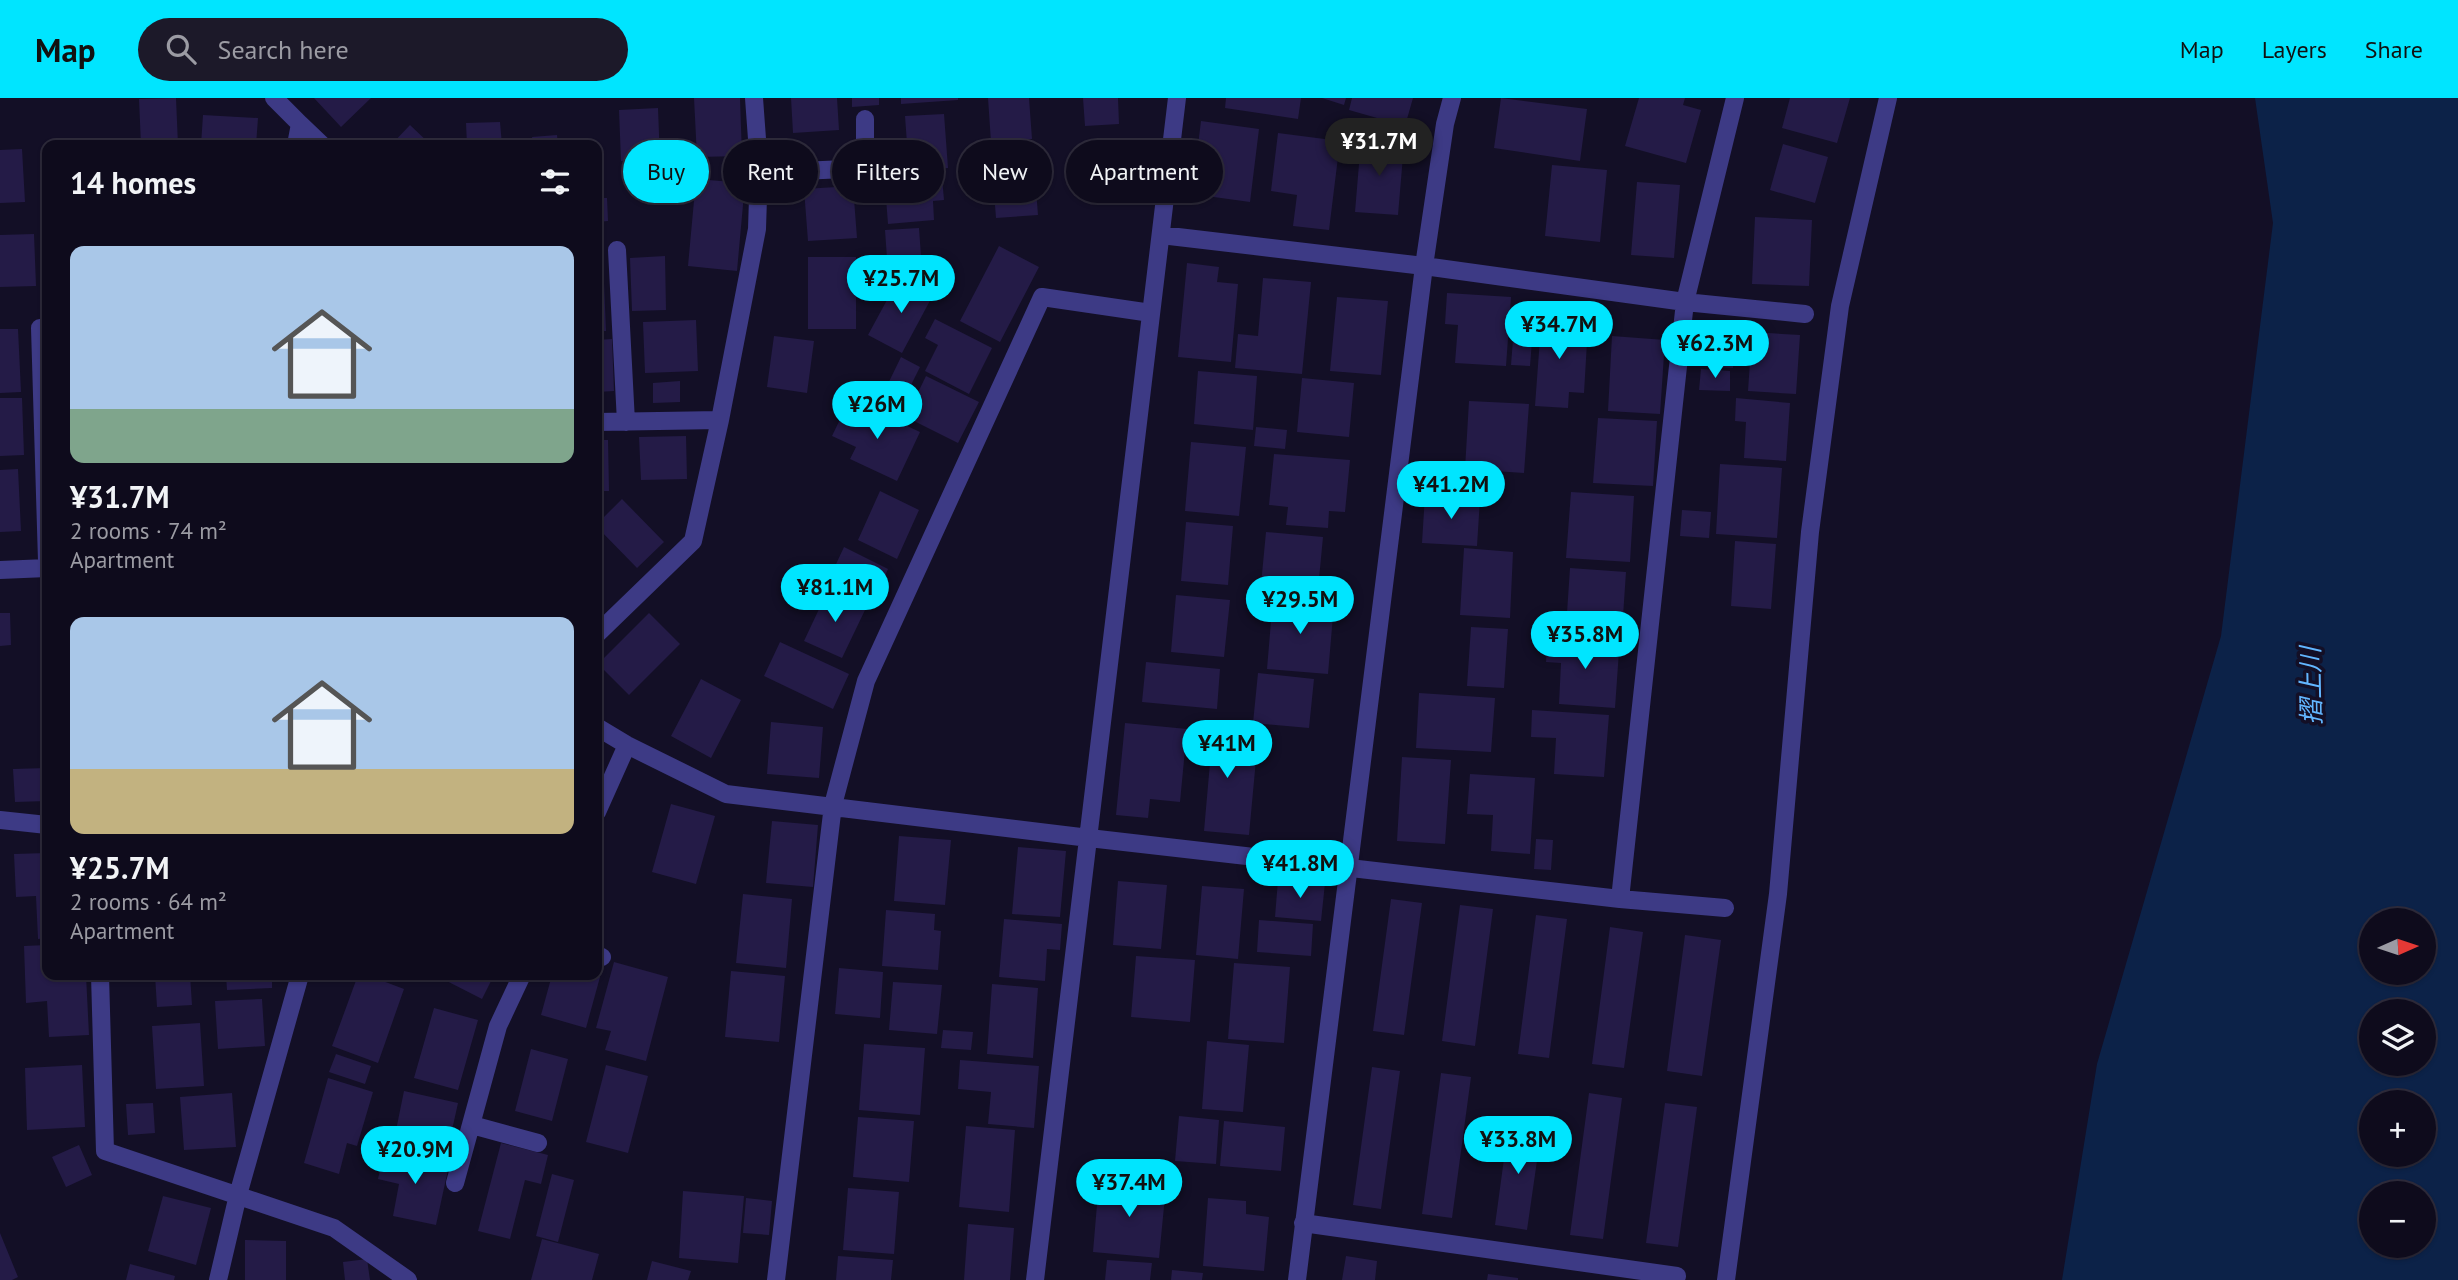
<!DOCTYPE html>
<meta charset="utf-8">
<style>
:root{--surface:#0e0b1c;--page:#1c1929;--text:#f1f3f6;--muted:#9b9ba3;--line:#2e2b3b;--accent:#00e5ff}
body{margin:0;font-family:"PT Sans","Noto Sans JP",sans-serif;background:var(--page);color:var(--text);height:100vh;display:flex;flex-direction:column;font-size:26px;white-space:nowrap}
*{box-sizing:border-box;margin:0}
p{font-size:23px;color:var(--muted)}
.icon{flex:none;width:38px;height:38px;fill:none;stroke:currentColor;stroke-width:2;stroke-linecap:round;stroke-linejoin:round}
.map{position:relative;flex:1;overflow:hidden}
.details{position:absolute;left:42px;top:42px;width:560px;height:840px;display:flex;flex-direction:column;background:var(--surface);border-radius:14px;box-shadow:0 2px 5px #0004,0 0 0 2px var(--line)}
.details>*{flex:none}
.hud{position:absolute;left:623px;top:42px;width:665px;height:63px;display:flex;gap:14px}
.needle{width:46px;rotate:87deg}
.controls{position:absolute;left:2359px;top:810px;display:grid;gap:14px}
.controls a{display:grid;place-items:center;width:77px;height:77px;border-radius:50%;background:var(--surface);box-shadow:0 2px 5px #0004,0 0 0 2px var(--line);font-size:35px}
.price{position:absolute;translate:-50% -60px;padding:0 16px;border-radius:24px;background:var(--accent);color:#111;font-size:23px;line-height:46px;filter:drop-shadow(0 2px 4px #0008)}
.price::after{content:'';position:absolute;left:50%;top:42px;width:21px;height:16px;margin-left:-10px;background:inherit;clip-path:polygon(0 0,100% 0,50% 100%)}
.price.on{background:#222;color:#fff}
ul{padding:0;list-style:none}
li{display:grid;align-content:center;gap:14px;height:371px;padding:0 28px}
li span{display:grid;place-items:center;height:217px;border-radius:14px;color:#555}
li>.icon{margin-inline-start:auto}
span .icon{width:126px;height:126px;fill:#fffc;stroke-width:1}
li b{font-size:30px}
h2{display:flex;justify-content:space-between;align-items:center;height:84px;padding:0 28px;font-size:30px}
.tag{padding:0 24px;border-radius:32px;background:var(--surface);box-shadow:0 2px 5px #0004,0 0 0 2px var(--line);font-size:24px;line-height:63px}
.tag.on{background:var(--accent);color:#111}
header{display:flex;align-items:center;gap:42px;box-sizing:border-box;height:98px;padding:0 35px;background:var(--accent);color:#111}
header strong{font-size:33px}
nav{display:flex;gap:38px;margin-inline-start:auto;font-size:24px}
.search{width:490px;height:63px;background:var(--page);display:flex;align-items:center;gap:18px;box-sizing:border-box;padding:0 24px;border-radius:38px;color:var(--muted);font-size:26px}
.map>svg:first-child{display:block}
.water{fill:#0c2248;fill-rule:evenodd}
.building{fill:#241b47}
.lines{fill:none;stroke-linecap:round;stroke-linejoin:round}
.street{stroke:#3d3a85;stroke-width:18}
.labels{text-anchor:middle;stroke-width:7;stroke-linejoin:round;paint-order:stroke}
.water-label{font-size:26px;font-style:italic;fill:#62b6ff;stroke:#130f26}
</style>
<header>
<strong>Map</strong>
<div class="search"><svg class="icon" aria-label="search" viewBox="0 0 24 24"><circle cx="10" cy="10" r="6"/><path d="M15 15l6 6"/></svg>Search here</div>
<nav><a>Map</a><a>Layers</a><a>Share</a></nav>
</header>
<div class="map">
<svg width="2458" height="1182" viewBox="0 0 2458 1182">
<rect width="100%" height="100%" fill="#130f26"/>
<path class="water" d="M2255,0H2458V1182H2062L2097,966L2221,538L2273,125ZM2371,822H2424V875H2371ZM2371,914H2424V966H2371ZM2371,1004H2424V1057H2371ZM2371,1096H2424V1148H2371Z"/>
<path class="building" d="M176,0L178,47H141L139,1Z
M314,0H371L341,29Z
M694,0H740L742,58L697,59Z
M791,0H837L839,32L793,35Z
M852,0H879V7L852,9Z
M901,0H958V2L901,6Z
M988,0H1029L1032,41L991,44Z
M1083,0H1118L1119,26L1085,28Z
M1226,0H1301L1298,21L1225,10Z
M1322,0H1346L1344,7Z
M1352,0H1413L1405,28L1349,12Z
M1501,0L1587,11L1580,63L1494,50Z
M1639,0H1685L1683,7L1701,12L1686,65L1625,48Z
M1790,0H1850L1837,45L1782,30Z
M658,10L660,62L621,63L619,12Z
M944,16L948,70L909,73L905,18Z
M203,17L258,20L256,47H201Z
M1201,23L1259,31L1250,104L1192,96Z
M500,24L502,47H467L466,25Z
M410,27L431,47H391Z
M1278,35L1340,43L1329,132L1293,128L1297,97L1271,93Z
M557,37L558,47H533L532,39Z
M1361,42L1404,46L1398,117L1355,114Z
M1123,43L1127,97L1088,100L1085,45Z
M1783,46L1828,59L1815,105L1770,92Z
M22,51L25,104L0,105V52Z
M1034,66L1038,117L996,120L992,69Z
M1552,67L1607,72L1600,144L1545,138Z
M942,79L944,102L933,103L934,122L888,126L886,100L902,98L901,82Z
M696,81L745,85L737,173L688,168Z
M1637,84L1680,87L1674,160L1631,157Z
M853,88L857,140L808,143L804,91Z
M597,100H607L608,123L597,124Z
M1755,119L1812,122L1809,188L1752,186Z
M919,130L921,158L887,160L885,132Z
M34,136L36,188L0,189V137Z
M597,137H602L606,233H597Z
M47,140V160L41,142Z
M999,148L1039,169L1000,244L960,223Z
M665,158L666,212L632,213L630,160Z
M808,159H856V231H808Z
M1187,165L1219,169L1217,184L1238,186L1231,264L1178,259Z
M900,178L933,197L902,255L868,237Z
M1263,180L1311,184L1302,276L1235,270L1238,236L1258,238Z
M1447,195L1511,199L1506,268L1455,265L1458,227L1445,226Z
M1337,199L1388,203L1381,277L1330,273Z
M1542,213L1575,215L1572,243L1587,244L1584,295L1569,294L1568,310L1535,308Z
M1515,216L1534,218L1530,268L1511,267Z
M935,221L992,250L969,296L925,273L938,247L925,240Z
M696,222L698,273L645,275L643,224Z
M0,231H18L21,294L0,295Z
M1752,234L1800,237L1796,296L1748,293Z
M774,238L814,243L807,295L767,289Z
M1612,238L1665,242L1660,316L1608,313Z
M612,241L614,293L597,294V242Z
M1704,251L1734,254L1733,270L1702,268Z
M901,259L920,269L901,307L882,298Z
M1701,271L1730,273V293L1699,292Z
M1198,273L1257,278L1253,332L1194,326Z
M926,278L979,304L958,345L906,319Z
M1302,280L1354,285L1349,339L1297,334Z
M680,283V304L653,305V285Z
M0,300H22L24,357L0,358Z
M1736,300L1790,305L1786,363L1744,360L1746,324L1735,323Z
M1469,303L1529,306L1524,375L1465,371Z
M846,309L869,320L873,312L920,334L897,383L850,361L856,349L832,338Z
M1598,320L1657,323L1653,388L1593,385Z
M1256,329L1287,332L1285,351L1254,348Z
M686,338L687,381L641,382L639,339Z
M597,342H608L609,393H597Z
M1191,344L1246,349L1239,418L1185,413Z
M1274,356L1350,362L1345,414L1329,413L1328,430L1286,427L1288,409L1269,407Z
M1720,366L1782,370L1777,440L1716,436Z
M18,371L21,433L0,434V372Z
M880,393L919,412L897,461L858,442Z
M1571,394L1634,398L1630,464L1566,460Z
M1425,397L1480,401L1477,448L1422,445Z
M622,401L664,444L637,470L597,429V426Z
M1682,412L1711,414L1709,440L1680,438Z
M1186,424L1233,428L1228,487L1181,483Z
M1266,434L1323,439L1317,502L1260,497Z
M1735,443L1776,446L1771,511L1731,508Z
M844,449L888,471L875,500L830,479Z
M1464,450L1513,454L1510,520L1460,517Z
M1570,470L1626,474L1622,533L1566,530Z
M597,485L604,492L597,499Z
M828,492L866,510L842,560L804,543Z
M1176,497L1230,502L1224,559L1171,554Z
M1273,500L1334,506L1328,576L1267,571Z
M0,515H10L11,547L0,548Z
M649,515L680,546L629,597L598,566Z
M1471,529L1508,531L1504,590L1467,588Z
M1548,538L1601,541L1600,551L1619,553L1615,610L1559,606L1561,565L1546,564Z
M780,544L849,576L833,611L764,578Z
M1146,564L1220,571L1217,611L1142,604Z
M1258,575L1314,581L1309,630L1253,625Z
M701,581L741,602L711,660L671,638Z
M1419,595L1495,600L1491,654L1416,650Z
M1532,612L1609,617L1604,679L1554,676L1556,640L1531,639Z
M771,624L823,629L819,680L767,676Z
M1125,625L1187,631L1180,704L1150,701L1148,720L1116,717Z
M1193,634L1258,640L1249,737L1204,733L1210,665L1190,663Z
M1402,659L1451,662L1445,746L1397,743Z
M47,670V703L15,704L13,671Z
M1470,676L1535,680L1530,756L1491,753L1493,717L1467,716Z
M671,706L715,718L696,786L652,774Z
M772,723L818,727L813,789L766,785Z
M899,738L951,742L945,807L894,803Z
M1536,741L1553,742L1551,772L1534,771Z
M1018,749L1066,753L1060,819L1012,816Z
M47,755V840L38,841L36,798L16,799L14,756Z
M1278,782L1325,785L1321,823L1275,819Z
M1118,783L1167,787L1161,851L1113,847Z
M1202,788L1244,791L1238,861L1196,857Z
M743,796L792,801L786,870L736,865Z
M1391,801L1422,805L1404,937L1373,933Z
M1460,807L1493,811L1475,948L1442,943Z
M886,812L935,816L934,832L941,833L938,872L882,868Z
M1536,817L1567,821L1549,960L1518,956Z
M1004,821L1062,826L1060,852L1047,851L1045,883L999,879Z
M1259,822L1313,826L1311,858L1257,854Z
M1610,829L1643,834L1624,970L1592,966Z
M1685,837L1721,842L1702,978L1667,973Z
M47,847V877H86L89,937L49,939L47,903L26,905L24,848Z
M1136,858L1195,862L1190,924L1131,919Z
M614,864L668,879L646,963L605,952L611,933L596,930Z
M1234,865L1290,869L1284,945L1228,941Z
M839,870L883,874L880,920L835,916Z
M731,873L785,878L779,944L725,939Z
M155,877H190L192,907L157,909Z
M226,877H272V890L227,892Z
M358,877H367L404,891L378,965L332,948Z
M435,877H494L482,901Z
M552,877H592L600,879L586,930L541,917Z
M893,884L942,887L937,936L889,932Z
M992,886L1038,890L1033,960L987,956Z
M262,901L265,948L218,951L215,903Z
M434,910L478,922L458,992L414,980Z
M200,925L204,988L156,991L152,928Z
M943,932L973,934L971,952L941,950Z
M1207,943L1249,947L1243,1014L1202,1011Z
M864,946L925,950L920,1017L859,1012Z
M531,951L568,961L552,1023L515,1013Z
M336,956L371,968L365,986L329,974Z
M960,962L1039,968L1034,1030L988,1026L991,994L958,991Z
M82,967L85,1029L27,1032L25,970Z
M606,967L648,978L628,1055L586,1044Z
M1372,969L1400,973L1381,1111L1353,1107Z
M1441,975L1471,979L1452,1120L1422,1116Z
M328,980L373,994L357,1048L347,1045L339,1076L304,1065Z
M404,993L458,1005L446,1059L393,1047Z
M232,995L236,1049L184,1052L180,999Z
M1589,995L1622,1000L1603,1141L1570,1137Z
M153,1005L155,1035L128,1037L126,1006Z
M1665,1005L1697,1009L1678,1149L1646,1145Z
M1179,1018L1219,1022L1216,1066L1175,1063Z
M858,1019L914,1023L909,1084L853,1079Z
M1224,1023L1285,1029L1281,1073L1220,1068Z
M1509,1024L1542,1028L1527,1132L1495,1127Z
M966,1028L1015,1032L1009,1114L959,1109Z
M501,1045L548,1057L541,1086L525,1082L510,1141L478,1133Z
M79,1047L92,1077L66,1089L52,1059Z
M384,1054L449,1067L436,1127L393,1118L399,1086L378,1081Z
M552,1076L574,1082L558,1144L536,1138Z
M1099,1083L1166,1088L1159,1160L1093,1154Z
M848,1090L899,1094L894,1156L843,1152Z
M683,1093L744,1098L738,1165L679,1160Z
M163,1098L211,1110L196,1167L148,1153Z
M746,1100L772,1103L769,1137L743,1135Z
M1208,1100L1246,1103V1116L1269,1119L1264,1173L1203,1168Z
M968,1126L1014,1130L1010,1182H964Z
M0,1135L18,1179L12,1182H0Z
M542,1141L599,1156L592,1182H531Z
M245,1142L286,1143V1182H245Z
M838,1158L893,1162L891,1182H836Z
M1346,1158L1377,1163L1375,1182H1342Z
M367,1161L370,1182H345L343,1164Z
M1107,1162L1152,1165L1150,1182H1105Z
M652,1163L691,1173L688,1182H647Z
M130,1166L175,1178L174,1182H126Z
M1172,1172L1203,1175L1202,1182H1171Z
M1488,1176L1518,1180V1182H1487Z"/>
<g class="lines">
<path class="street" d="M274,0L300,26L296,47
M300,26L322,47
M759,75L845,71L865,56V21
M1161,137L1424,168L1685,204L1805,216
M617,152L626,324
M40,230L47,463
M597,324L720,322
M0,472L47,470
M597,536L693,443L720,322L757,131L759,68L754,0
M597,629L627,647L726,696L1089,740L1620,801L1725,810
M597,714L627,647
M0,722L47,727
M1620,801L1685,204L1735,0
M597,857L602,859
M100,877L105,1053L334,1130L408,1182
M472,1027L538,1045
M455,1085L498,928L522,877
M1303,1125L1677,1178
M218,1182L238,1097L300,877
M776,1182L833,707L866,583L1042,199L1151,215
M1035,1182L1177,0
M1297,1182L1424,168L1445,26L1452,0
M1726,1182L1778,796L1810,434L1840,208L1888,0"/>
</g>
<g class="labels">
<g class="water-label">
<text transform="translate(2311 588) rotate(-91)" y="9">摺上川</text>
</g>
</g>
</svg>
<div class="controls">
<a><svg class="needle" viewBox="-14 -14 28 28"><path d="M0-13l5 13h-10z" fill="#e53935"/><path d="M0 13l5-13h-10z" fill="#9b9ba3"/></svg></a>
<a><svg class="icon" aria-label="layers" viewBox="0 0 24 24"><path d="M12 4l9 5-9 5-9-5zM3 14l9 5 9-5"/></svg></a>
<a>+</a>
<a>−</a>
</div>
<b class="price on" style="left:1379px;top:80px">¥31.7M</b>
<b class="price" style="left:901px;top:217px">¥25.7M</b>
<b class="price" style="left:1559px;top:263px">¥34.7M</b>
<b class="price" style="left:1715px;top:282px">¥62.3M</b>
<b class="price" style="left:877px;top:343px">¥26M</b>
<b class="price" style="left:1451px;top:423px">¥41.2M</b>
<b class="price" style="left:835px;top:526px">¥81.1M</b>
<b class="price" style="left:1300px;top:538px">¥29.5M</b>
<b class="price" style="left:1585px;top:573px">¥35.8M</b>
<b class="price" style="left:1227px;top:682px">¥41M</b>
<b class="price" style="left:1300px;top:802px">¥41.8M</b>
<b class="price" style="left:1518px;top:1078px">¥33.8M</b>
<b class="price" style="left:415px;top:1088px">¥20.9M</b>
<b class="price" style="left:1129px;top:1121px">¥37.4M</b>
<div class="hud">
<a class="tag on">Buy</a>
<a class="tag">Rent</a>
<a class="tag">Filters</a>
<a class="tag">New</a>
<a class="tag">Apartment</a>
</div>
<section class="details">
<h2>14 homes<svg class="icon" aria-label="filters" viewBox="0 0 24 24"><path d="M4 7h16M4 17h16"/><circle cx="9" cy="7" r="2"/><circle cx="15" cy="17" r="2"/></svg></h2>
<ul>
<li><span style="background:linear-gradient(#a9c7e8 75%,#7fa58c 0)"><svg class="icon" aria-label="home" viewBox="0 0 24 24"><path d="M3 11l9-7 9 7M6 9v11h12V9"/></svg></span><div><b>¥31.7M</b><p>2 rooms · 74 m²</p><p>Apartment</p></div></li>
<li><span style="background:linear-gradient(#a9c7e8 70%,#c2b280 0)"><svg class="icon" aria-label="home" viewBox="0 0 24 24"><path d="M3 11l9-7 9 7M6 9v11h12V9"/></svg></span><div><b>¥25.7M</b><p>2 rooms · 64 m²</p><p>Apartment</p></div></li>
</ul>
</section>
</div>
